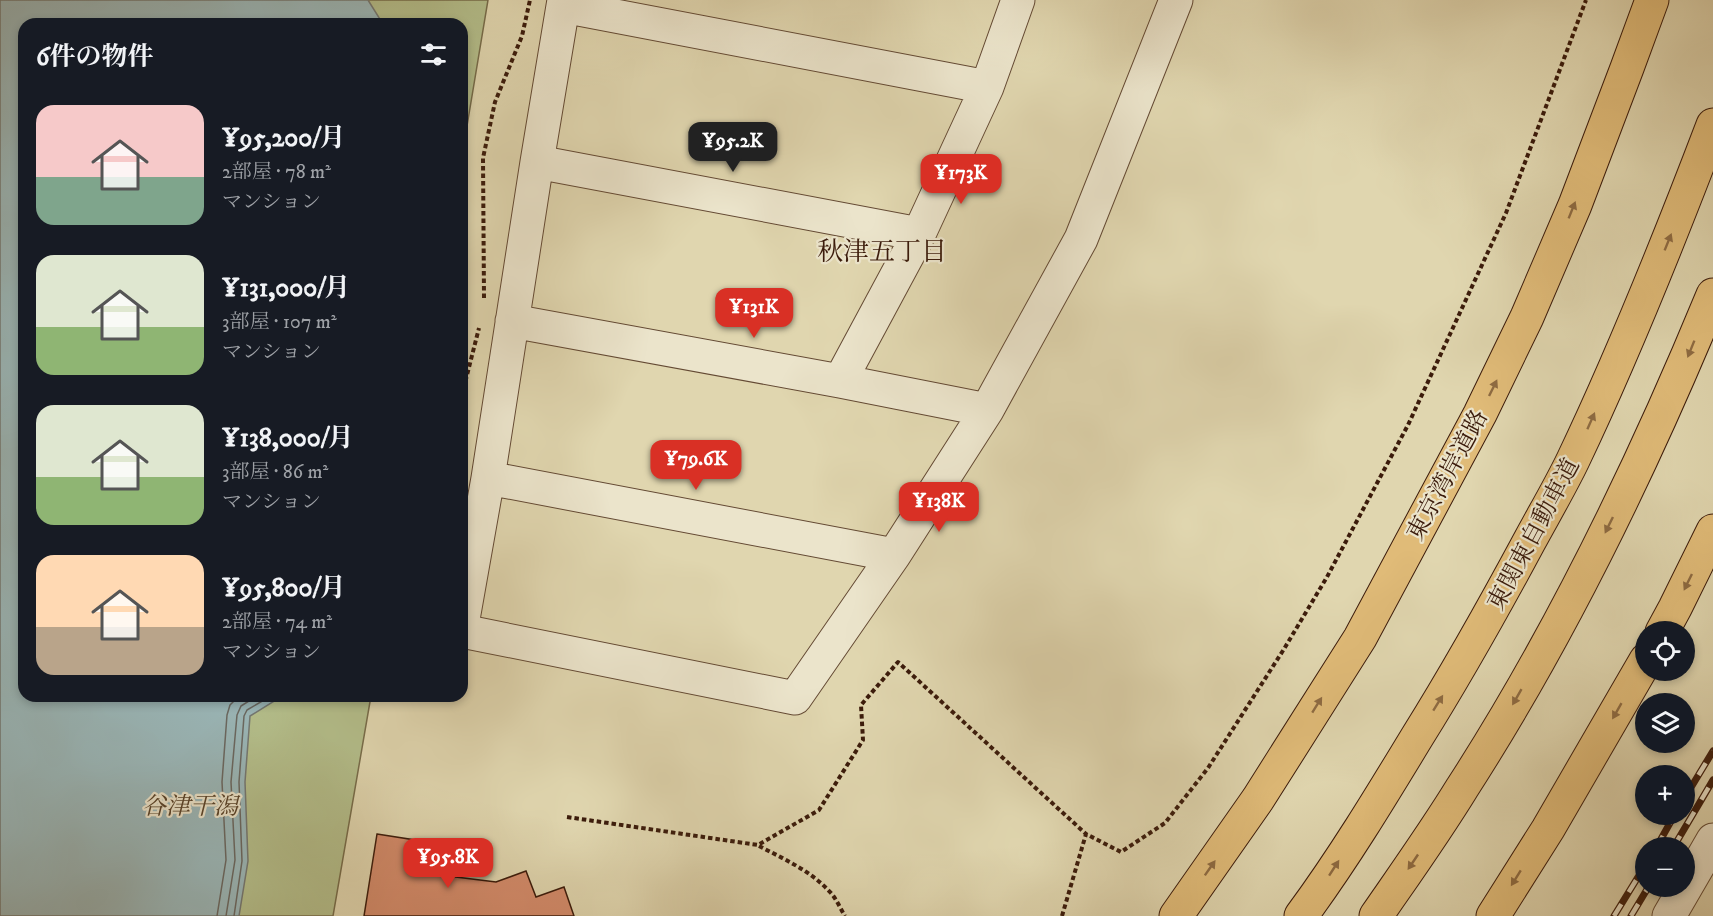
<!DOCTYPE html>
<html lang="ja">
<meta charset="utf-8">
<style>
:root{--surface:#171b24;--page:#20242c;--text:#f1f3f6;--muted:#9ea1a6;--accent:#d93025}
body{margin:0;font-family:"IM FELL DW Pica","Noto Serif JP",serif;background:var(--page);color:var(--text);height:100vh;display:flex;flex-direction:column;font-size:22px;white-space:nowrap}
*{box-sizing:border-box;margin:0}
p{font-size:20px;color:var(--muted)}
.icon{flex:none;width:33px;height:33px;fill:none;stroke:currentColor;stroke-width:2;stroke-linecap:round;stroke-linejoin:round}
.map{position:relative;flex:1;overflow:hidden}
.details{position:absolute;left:18px;top:18px;width:450px;height:684px;display:flex;flex-direction:column;background:var(--surface);border-radius:18px;box-shadow:0 3px 9px #0003}
.details>*{flex:none}
.tools{position:absolute;left:1635px;top:621px;display:grid;gap:12px}
.tools a{display:grid;place-items:center;width:60px;height:60px;border-radius:50%;background:var(--surface);box-shadow:0 3px 9px #0003;font-size:30px}
.price{position:absolute;translate:-50% -51px;padding:0 14px;border-radius:12px;background:var(--accent);color:#fff;font-size:20px;line-height:39px;filter:drop-shadow(0 2px 3px #0008)}
.price::after{content:'';position:absolute;left:50%;top:36px;width:18px;height:14px;margin-left:-9px;background:inherit;clip-path:polygon(0 0,100% 0,50% 100%)}
.price.current{background:#222;color:#fff}
ul{padding:0;list-style:none}
li{display:flex;align-items:center;gap:18px;height:150px;padding:0 18px}
li span{display:grid;place-items:center;flex:none;width:168px;height:120px;border-radius:18px;color:#555}
li>.icon{margin-inline-start:auto}
span .icon{width:72px;height:72px;fill:#fffc;stroke-width:1}
li b{font-size:26px}
h2{display:flex;justify-content:space-between;align-items:center;height:72px;padding:0 18px;font-size:26px}
.map>svg:first-child{display:block}
.green{fill:#b3bd8a;stroke:#776c4a;stroke-width:1.5}
.water{fill:#9ab6b7;stroke:#747872;stroke-width:1.5}
.lines{fill:none;stroke-linecap:round;stroke-linejoin:round}
.shore{stroke:#6a6861;stroke-width:1.5}
.building{fill:#d38b6b;stroke:#3b1b0b;stroke-width:1.5}
.minor-casing{stroke:#644a34;stroke-width:35}
.highway-casing{stroke:#3b1b0b;stroke-width:35}
.path{stroke:#3b1b0b;stroke-width:4;stroke-dasharray:4.5 3;stroke-linecap:butt}
.minor{stroke:#ebe4cb;stroke-width:33}
.highway{stroke:#e0bb78;stroke-width:33}
.rail-casing{stroke:#3b1b0b;stroke-width:7}
.rail{stroke:#ebe4cb;stroke-width:4.5;stroke-dasharray:14;stroke-linecap:butt}
.oneway{fill:#8e6b42}
.labels{text-anchor:middle;stroke-width:4.5;stroke-linejoin:round;paint-order:stroke}
.street-label{font-size:24px;fill:#3b1b0b;stroke:#ebe4cb}
.park-label{font-size:24px;font-style:italic;fill:#59442b;stroke:#ebe4cb}
.neighbourhood-label{font-size:26px;fill:#3b1b0b;stroke:#ebe4cb}
</style>
<div class="map">
<svg width="1713" height="916" viewBox="0 0 1713 916">
<rect width="100%" height="100%" fill="#e0d6af"/>
<filter id="stains"><feTurbulence type="fractalNoise" baseFrequency=".00333" numOctaves="4"/><feColorMatrix values="0 0 0 0 .2 0 0 0 0 .09 0 0 0 0 .02 0 0 0 .5 -.17"/></filter>
<radialGradient id="worn" r=".72"><stop offset=".6" stop-color="#630" stop-opacity="0"/><stop offset="1" stop-color="#630" stop-opacity=".3"/></radialGradient>
<path class="green" d="M0,0H488L462,156V24H24V696H371L333,916H0Z"/>
<path class="water" d="M0,0H368L383,24H24V696H279L276,700L250,716L245,782L248,861L239,916H0Z"/>
<g class="lines">
<path class="shore" d="M217,916L226,860L222,782L227,715L230,705L239,696
M226,916L235,860L231,782L237,715L241,706L257,696
M234,916L242,861L239,782L244,716L247,710L271,696"/>
</g>
<path class="building" d="M377,834L428,842L425,862L433,864L432,874L496,882L526,871L536,897L564,887L574,916H364Z"/>
<g class="lines">
<g class="minor-casing">
<path id="minor" d="M563,6L987,87
M537,162L919,234
M512,321L840,381L987,410
M840,381L919,234L987,87L1018,0
M488,478L894,555
M462,625L488,478L537,162L564,0
M462,631L795,698L894,555L987,410L1081,239L1176,0
M1669,916L1713,840"/>
</g>
<g class="highway-casing">
<path id="highway" d="M1662,632L1675,608L1713,531
M1176,916L1258,799L1360,638L1480,414L1527,317L1575,205L1627,68L1652,0
M1301,916C1343,859 1380,798 1417,737C1457,673 1494,607 1530,540C1544,514 1560,487 1573,460C1625,351 1670,238 1713,125
M1376,916C1405,874 1435,832 1462,788C1562,633 1643,465 1713,295
M1493,916L1548,829L1646,660"/>
</g>
<path class="path" d="M484,298L483,158L495,102L522,36L530,0
M462,388L466,379L479,328
M567,817L758,845L819,810L863,740L861,705L898,662L1086,834
M759,846C784,859 811,871 830,892C836,898 840,908 845,916
M1062,916L1086,834L1121,852L1165,823L1208,768L1284,649L1327,577L1408,425L1506,213L1586,0"/>
<use href="#minor" class="minor"/>
<use href="#highway" class="highway"/>
<g class="rail-casing">
<path id="rail" d="M1684,799L1713,751
M1656,848L1675,814
M1673,848L1713,780
M1614,916L1646,864
M1631,916L1649,886"/>
</g>
<use href="#rail" class="rail"/>
</g>
<defs><path id="oneway-solid" d="M-6-.8H1V-3.2L6.5 0L1 3.2V.8H-6Z" transform="scale(1.5)"/></defs>
<g class="oneway">
<use href="#oneway-solid" transform="translate(1572 210) rotate(-68)"/>
<use href="#oneway-solid" transform="translate(1668 242) rotate(-68)"/>
<use href="#oneway-solid" transform="translate(1691 349) rotate(112)"/>
<use href="#oneway-solid" transform="translate(1493 388) rotate(-64)"/>
<use href="#oneway-solid" transform="translate(1591 421) rotate(-66)"/>
<use href="#oneway-solid" transform="translate(1609 525) rotate(116)"/>
<use href="#oneway-solid" transform="translate(1688 582) rotate(116)"/>
<use href="#oneway-solid" transform="translate(1517 697) rotate(120)"/>
<use href="#oneway-solid" transform="translate(1438 703) rotate(-58)"/>
<use href="#oneway-solid" transform="translate(1317 705) rotate(-58)"/>
<use href="#oneway-solid" transform="translate(1617 711) rotate(120)"/>
<use href="#oneway-solid" transform="translate(1413 862) rotate(124)"/>
<use href="#oneway-solid" transform="translate(1210 868) rotate(-55)"/>
<use href="#oneway-solid" transform="translate(1334 868) rotate(-57)"/>
<use href="#oneway-solid" transform="translate(1516 878) rotate(122)"/>
</g>
<g class="labels">
<g class="street-label">
<text transform="translate(1447 475) rotate(-62)" y="8">東京湾岸道路</text>
<text transform="translate(1533 534) rotate(-62)" y="8">東関東自動車道</text>
</g>
<g class="park-label">
<text x="190" y="814">谷津干潟</text>
</g>
<g class="neighbourhood-label">
<text x="882" y="260">秋津五丁目</text>
</g>
</g>
<rect width="100%" height="100%" filter="url(#stains)"/>
<rect width="100%" height="100%" fill="url(#worn)"/>
</svg>
<div class="tools">
<a><svg class="icon" aria-label="locate" viewBox="0 0 24 24"><circle cx="12" cy="12" r="6"/><path d="M12 2v4M12 18v4M2 12h4M18 12h4"/></svg></a>
<a><svg class="icon" aria-label="layers" viewBox="0 0 24 24"><path d="M12 4l9 5-9 5-9-5zM3 14l9 5 9-5"/></svg></a>
<a>+</a>
<a>−</a>
</div>
<b class="price current" style="left:733px;top:173px">¥95.2K</b>
<b class="price" style="left:961px;top:205px">¥173K</b>
<b class="price" style="left:754px;top:339px">¥131K</b>
<b class="price" style="left:696px;top:491px">¥79.6K</b>
<b class="price" style="left:939px;top:533px">¥138K</b>
<b class="price" style="left:448px;top:889px">¥95.8K</b>
<section class="details">
<h2>6件の物件<svg class="icon" aria-label="filters" viewBox="0 0 24 24"><path d="M4 7h16M4 17h16"/><circle cx="9" cy="7" r="2"/><circle cx="15" cy="17" r="2"/></svg></h2>
<ul>
<li><span style="background:linear-gradient(#f6c9c9 60%,#7fa58c 0)"><svg class="icon" aria-label="home" viewBox="0 0 24 24"><path d="M3 11l9-7 9 7M6 9v11h12V9"/></svg></span><div><b>¥95,200/月</b><p>2部屋 · 78 m²</p><p>マンション</p></div></li>
<li><span style="background:linear-gradient(#dfe7d0 60%,#8fb573 0)"><svg class="icon" aria-label="home" viewBox="0 0 24 24"><path d="M3 11l9-7 9 7M6 9v11h12V9"/></svg></span><div><b>¥131,000/月</b><p>3部屋 · 107 m²</p><p>マンション</p></div></li>
<li><span style="background:linear-gradient(#dfe7d0 60%,#8fb573 0)"><svg class="icon" aria-label="home" viewBox="0 0 24 24"><path d="M3 11l9-7 9 7M6 9v11h12V9"/></svg></span><div><b>¥138,000/月</b><p>3部屋 · 86 m²</p><p>マンション</p></div></li>
<li><span style="background:linear-gradient(#ffd9b3 60%,#b9a48a 0)"><svg class="icon" aria-label="home" viewBox="0 0 24 24"><path d="M3 11l9-7 9 7M6 9v11h12V9"/></svg></span><div><b>¥95,800/月</b><p>2部屋 · 74 m²</p><p>マンション</p></div></li>
</ul>
</section>
</div>
